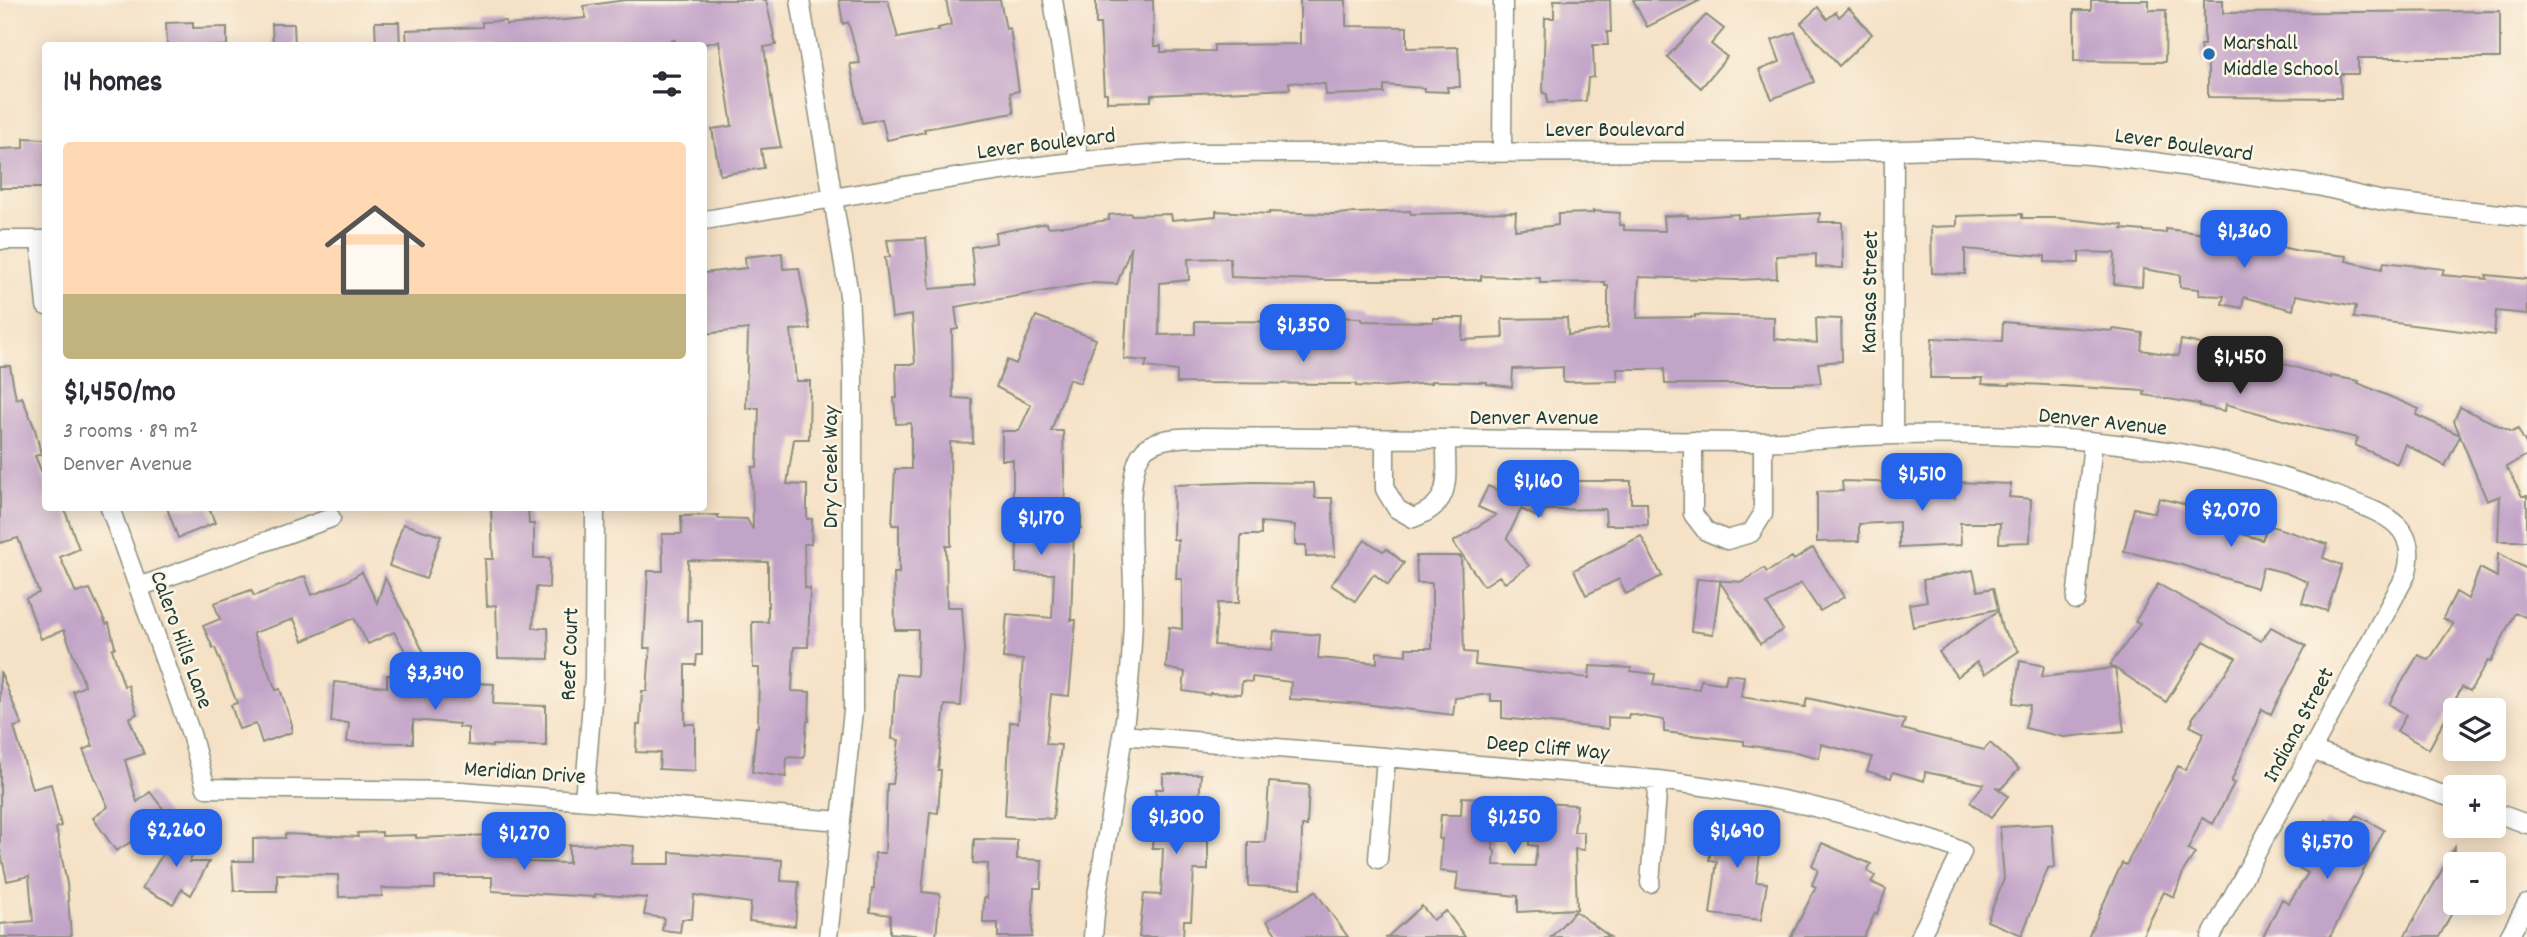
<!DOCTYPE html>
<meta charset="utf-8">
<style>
:root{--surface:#fff;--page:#f2f2f3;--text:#2b2b33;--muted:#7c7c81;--line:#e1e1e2;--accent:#2563eb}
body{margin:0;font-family:Dekko,sans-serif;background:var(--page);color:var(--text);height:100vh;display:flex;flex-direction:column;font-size:26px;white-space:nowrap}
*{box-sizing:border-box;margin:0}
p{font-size:23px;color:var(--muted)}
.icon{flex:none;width:38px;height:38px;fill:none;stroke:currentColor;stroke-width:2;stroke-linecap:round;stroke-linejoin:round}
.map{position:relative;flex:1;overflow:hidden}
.drawer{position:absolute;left:42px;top:42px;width:665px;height:469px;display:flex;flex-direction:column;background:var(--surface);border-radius:7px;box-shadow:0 4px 18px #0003}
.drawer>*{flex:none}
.buttons{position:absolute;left:2443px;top:698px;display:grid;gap:14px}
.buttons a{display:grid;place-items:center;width:63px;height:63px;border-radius:7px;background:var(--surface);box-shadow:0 4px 18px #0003;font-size:35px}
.price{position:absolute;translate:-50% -60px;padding:0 16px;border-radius:14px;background:var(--accent);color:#fff;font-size:23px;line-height:46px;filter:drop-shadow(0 2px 4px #0008)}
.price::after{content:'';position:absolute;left:50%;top:42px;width:21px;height:16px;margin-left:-10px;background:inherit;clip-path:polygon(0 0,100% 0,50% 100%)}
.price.active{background:#222;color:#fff}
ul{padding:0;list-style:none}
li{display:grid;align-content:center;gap:14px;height:371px;padding:0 21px}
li+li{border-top:2px solid var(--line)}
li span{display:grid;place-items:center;height:217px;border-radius:7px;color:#555}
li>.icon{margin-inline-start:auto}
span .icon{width:126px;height:126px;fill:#fffc;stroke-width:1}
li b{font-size:30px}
h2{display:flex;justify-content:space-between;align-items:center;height:84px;padding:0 21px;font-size:30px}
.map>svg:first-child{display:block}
.building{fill:#c3a4c9;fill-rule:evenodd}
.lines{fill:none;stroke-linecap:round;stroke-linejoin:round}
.street-casing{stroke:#8a8f7d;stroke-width:21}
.street{stroke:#fff;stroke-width:18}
.poi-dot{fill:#1f6fb2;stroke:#fcf5e5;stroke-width:2.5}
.labels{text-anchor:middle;stroke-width:5;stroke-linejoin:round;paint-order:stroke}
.poi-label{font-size:23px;fill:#1f3d34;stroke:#fcf5e5;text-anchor:start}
.street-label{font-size:23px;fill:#1f3d34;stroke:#fcf5e5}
</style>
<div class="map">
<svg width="2527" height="937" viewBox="0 0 2527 937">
<rect width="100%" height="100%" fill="#fcf5e5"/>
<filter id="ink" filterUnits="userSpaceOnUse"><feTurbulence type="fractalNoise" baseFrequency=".0143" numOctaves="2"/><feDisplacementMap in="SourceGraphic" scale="14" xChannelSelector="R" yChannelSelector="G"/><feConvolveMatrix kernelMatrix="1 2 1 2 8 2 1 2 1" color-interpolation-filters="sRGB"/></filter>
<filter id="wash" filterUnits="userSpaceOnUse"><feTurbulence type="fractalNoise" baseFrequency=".00686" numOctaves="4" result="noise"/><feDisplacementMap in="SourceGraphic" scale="28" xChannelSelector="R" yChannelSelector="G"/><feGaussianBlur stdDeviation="1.57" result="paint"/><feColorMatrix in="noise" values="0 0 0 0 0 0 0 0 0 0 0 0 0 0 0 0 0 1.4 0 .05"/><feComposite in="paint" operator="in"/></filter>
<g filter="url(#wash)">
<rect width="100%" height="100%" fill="#f5e1c6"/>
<g id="blocks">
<path class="building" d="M625,0H766L776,45L764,47L773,109L781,147L761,149L764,168L720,175L712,129L732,126L719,41L695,46H676L675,40L641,46H407L406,30L482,27V22L506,21V25L586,18L583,6Z
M839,0H888L898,38L939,30L938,28L951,25L946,0H1000L1006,29L1010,28L1019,91L1010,93L1014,113L924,129L925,132L887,140L882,119L862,123L850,64L860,63L848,22L843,24Z
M1096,0H1153L1154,46H1161V52L1214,51V45L1300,44V0H1346V26L1407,27V48L1458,47L1460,87H1447L1448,92L1424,91V88L1384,85V93L1326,95L1325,84L1289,82L1290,89L1151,95V101L1107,102V93H1104L1100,24H1096Z
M1554,0H1610L1611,32H1607L1608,45H1593L1594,77L1588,78L1586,101L1547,103V94L1543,93L1545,18H1554Z
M1633,0H1701L1647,27Z
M2091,0H2149V10H2166L2165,62L2074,61V10H2091Z
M2204,0H2223V13L2500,11V58H2358V74H2340L2341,98L2208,97V64H2203L2200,45H2204Z
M1818,7L1827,19L1836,12L1839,17L1849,8L1872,34L1839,66L1801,23Z
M1706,15L1724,29L1711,44L1727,57L1701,88L1667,57Z
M193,22V28L227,27V46H167L166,23Z
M375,22H399L400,46H376Z
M272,24H294L295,46H273Z
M1795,32L1814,82L1772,99L1759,70L1780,62L1772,40Z
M24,138L46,139V188H0V149L24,148Z
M1216,211L1269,214V212L1331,214L1410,211L1411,214L1516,212L1515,230L1558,225V214L1593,213V211L1620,213L1619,225H1624V230L1665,231L1664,216L1688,215V218L1738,214V218L1820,213L1819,222H1842L1843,268L1816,267V254L1776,256L1777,278L1738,280L1639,277L1637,318L1695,317V315L1774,317V339L1817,343L1816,318L1841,319L1842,361L1818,363L1821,383L1792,384H1665L1664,369H1617L1618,381L1563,382V367L1513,369L1512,387L1487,384V382L1431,381V383L1380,387L1356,386V384L1177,383V371L1145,367L1147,361L1124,359L1131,246L1117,284L1091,283L955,307L958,329L952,330L953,398L972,399L973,443L950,442L951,546H946L947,607H962L965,650L961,706L945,705L938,770H941L938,813L930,812L922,892L940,894L936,937L890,933V915L870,912L872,889H874L875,853H885L887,784H893L899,740L892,739L896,674L917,676L918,630H895L894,573H899V525H892L895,469H911V423L896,424L894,398H897L896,364H915L912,315L892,318L885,257H890L887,240L926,238L930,289L975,285L971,247L996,243L995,233L1047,223L1048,227L1073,225L1109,220V215L1131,213V215L1171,214L1172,220L1216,216ZM1230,258L1231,277L1317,280H1481V276L1540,278V283L1605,282V286H1608V329L1568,335L1567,318L1502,319L1503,338L1462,340L1464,318H1433V322L1362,321V318L1331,317V322L1195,321V334L1159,335L1160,283L1189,280L1188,259Z
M2022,214V218H2058L2123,225L2122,229L2166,233V229L2198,233L2258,245V242L2299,251L2347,256L2346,261L2382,269L2384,262L2444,269L2442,275L2487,279L2486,275L2527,279V314L2496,311L2494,335L2354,318L2356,306L2296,295L2293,310L2244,297L2242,308L2222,304L2224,296L2199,295V289L2180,287V275L2143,269L2142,287L2114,284L2115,253L2079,252V263L2045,262V256L1965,249V274L1932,273L1931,227L1957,226V216Z
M782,253L783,269L799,268L810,329L791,330L796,381H810L809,439H794L787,484L807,485V519H812L811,544H804L805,588H810L808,647H794L792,691L810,692L809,721H807L804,758L787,757L786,777L752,772L756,727H758L759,668H753L752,622H768V562L688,560L687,621H702V655H697L696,665H685V724H695V771L659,769L660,753L636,752L637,725H640L642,691H647L650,648H644L648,571H663L662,534H682L681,516L718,515V518L747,519L753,530L752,467H757L759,408H746L748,329L704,334V273L746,268L745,257Z
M1036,316L1096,339L1080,383L1069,379L1051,431H1063L1065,504L1081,505V528H1074L1071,620H1076L1069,696L1051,694L1046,744L1061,745L1053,819L1005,816L1010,722L1018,723L1023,660L1003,658L1007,614L1052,618L1054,574L1016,573L1018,511H1013V460H1002V431H1019L1031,405L996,387L1007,360L1016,364Z
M2003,322L2113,331V329L2143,333L2141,350L2178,356L2181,340L2192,342L2264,361L2265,358L2331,378V376L2359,381L2358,383L2419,409L2416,415L2460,435L2454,421L2460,407L2512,432L2518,429L2527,446V455L2506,467L2522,496H2527V541H2498L2500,496L2487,501L2460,436L2445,466L2405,444L2397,464L2355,445L2358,438L2305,426L2226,404L2225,411L2199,406V404L2144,395L2145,391L2010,383V385L1982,384L1983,378H1930L1932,338L2002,341Z
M0,366H10L16,399L22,397L35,429L41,454L35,456L46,482V508H64L79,549L60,557L76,593L90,589L106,624L109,623L115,647L112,649L124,686L128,685L137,714L129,718L144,754L125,760L137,802L150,792L170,818L116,851L93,818L108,807L83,750L93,746L73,691L85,686L64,630L41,639L26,598L39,593L18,538L0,543Z
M1511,473L1572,501L1571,481H1631V503H1647L1648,525H1606L1605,509L1545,510L1541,519L1521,509L1507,538L1529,566L1505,583L1499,576L1484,586L1453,542L1496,515L1478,507L1488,486L1501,492Z
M1842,481L1905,483L1904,497L1955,498L1954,482L2011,484L2009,497L2031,499L2030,542L1999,543L2000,523H1960L1961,545L1899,548V522L1859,524V541L1817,542V492L1843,491Z
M1254,482L1314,483L1315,498H1332L1335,556L1306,557V545H1295V525L1261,522V535H1241L1239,603H1218L1214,645L1272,650L1274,631L1320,635L1318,658L1377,663V652L1406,655V648H1432V583H1417L1416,556H1461L1464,652L1476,653L1475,665L1589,678L1590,666L1631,668V671L1655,674L1653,685L1699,689L1701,680L1725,684L1727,674L1744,676L1741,697L1805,707L1807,698L1905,720L1902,729L1984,750L1990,743L2019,769L2002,788L1996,787L2008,796L1991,818L1970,802L1984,784L1925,772L1924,781L1893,772L1891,778L1867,771L1872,757L1821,744L1819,758L1796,752L1744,745V741L1664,732V720L1629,714L1628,718L1608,717V729L1502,718V701H1491V694L1455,698L1453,715L1364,704L1290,699L1291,682L1252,677V682L1242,681L1241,694L1210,693L1209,695L1183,691L1185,672L1166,668L1169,627L1182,629V579H1176L1178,540L1173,539L1174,485Z
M2159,498L2220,513L2216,526L2262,540L2268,525L2327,544L2323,558L2342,565L2327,611L2302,603L2308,582L2286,573L2263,567L2257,588L2178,564L2124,551L2134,508L2155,513Z
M167,508H209L215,523L178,538Z
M491,508H528L529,524H534V558H550L549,588L536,587L533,628H548L549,659L498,658L496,605L487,606L485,559H493Z
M403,524L441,536L426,579L389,566Z
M1641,536L1662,576L1626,594L1619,579L1586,595L1574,570Z
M1365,540L1383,551L1387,549L1404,563L1388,585L1374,574L1355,601L1331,585Z
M1813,548L1844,597L1820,611L1801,583L1767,604L1783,630L1760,644L1720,582L1713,634L1691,631L1697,579L1742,582L1764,568L1767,572L1792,557L1794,560Z
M2498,553L2527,569V618L2515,612L2491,662L2488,661L2470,691L2462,687L2429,749L2397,731L2406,715L2389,704L2418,655L2429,660L2453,624L2443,618L2456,592L2468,599L2480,568L2497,577Z
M1973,570L1978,591L1993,588L1998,609L1913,627L1909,604L1927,601L1923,580Z
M362,572L377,603L385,578L430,664L417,671L394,632L368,644L354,618L303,641L294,619L253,633L276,690L280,689L292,725V732L262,743L256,724L239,729L231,705L237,703L215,648H213L203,626L220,619L214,603L251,590L254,596L305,576L312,595L345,582Z
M2158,584L2261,641L2271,627L2306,646L2271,714L2262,709L2231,782L2234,783L2213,824L2202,818L2188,849L2195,853L2184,870L2174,897L2164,892L2142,937H2088L2122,863L2126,865L2178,766L2185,770L2204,733L2190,726L2193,720L2192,719L2236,658L2204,641L2166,702L2115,668L2124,731L2064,737L2025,728L2030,705L2013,703L2020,661L2044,666L2042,677L2114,668L2110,665L2140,624L2135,622Z
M1998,611L2002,629L2019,651L1985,674L1977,662L1957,677L1939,652Z
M0,671L22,725L14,727L32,789L51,784L61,826L56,828L67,884L71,937H0V924L33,921L29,876L7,881L0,849Z
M387,675L433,676L434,681L494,684L493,704L546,706V746L492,745V747L468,745V728L459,727V724L413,720V743L347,742L349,723L331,722L334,682L387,687Z
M1163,774H1201L1197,827L1208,828V870H1194L1191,920H1184L1183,937H1139L1144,894L1161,895L1163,848H1152L1156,789H1163Z
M1269,782L1309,785L1307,826H1302L1301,888L1248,886V842H1265Z
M1462,797L1495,799L1493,850L1495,851L1494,865L1535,866L1537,846L1529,845L1530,831H1538L1541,803L1577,805L1574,832H1584V850L1575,849L1577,909L1518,912V896L1456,890L1458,873L1440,871L1442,839H1439L1441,815H1461Z
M2357,815L2384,830L2330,937H2263L2282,899L2289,903L2308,873L2299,868L2326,820L2344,831Z
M1717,819L1764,826L1756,882L1767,883L1761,920L1710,914L1717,861L1709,860Z
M2052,824L2055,867L2048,868L2022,935L1987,921L2004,879L2000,827Z
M178,829L200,841L189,862H209L191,895L182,889L173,904L142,888Z
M382,832V836L416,835V838L491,835V842H521V862L569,863V845L607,844L634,846L632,864H670V852L782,860L781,881L799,882L795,926L749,921L751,903L694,895L692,919H682L680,932L662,930L664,918L644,915L647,898L595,894V897L492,891V877H435V889L382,888V896L339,897L338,875L277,874V891H234L232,861H253V839L285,838V834L358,837L357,833Z
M974,839L1017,840V859L1042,860L1041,888H1034L1032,937H998V923H983L984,898H987L988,864L973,863Z
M1822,843L1871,864L1867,871L1875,876L1871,882L1886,889L1877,914L1875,913L1864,937H1791L1816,887L1812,885L1818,870L1812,865Z
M2455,847V907L2439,937H2404Z
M1315,891L1348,937H1278L1267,921Z
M1422,906L1433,920L1446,911L1465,937H1387Z
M1575,911L1610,937H1551Z"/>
</g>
</g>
<g filter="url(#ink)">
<use href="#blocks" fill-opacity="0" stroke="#8a8f7d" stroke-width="2"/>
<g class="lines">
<g class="street-casing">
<path id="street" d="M800,0L849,295L853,367V711L828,937
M1053,0L1079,161
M1502,153L1503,0
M704,220C864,194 1025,160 1188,153L1831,152L1973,148L2089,155L2155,162L2318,186L2383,201L2527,217
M0,240H46
M40,240L46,306
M1893,435L1894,150
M1385,439V489L1397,509L1413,518C1455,503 1445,477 1446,440
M1693,441V514L1706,531L1727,540L1751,533L1763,514V442
M110,508L191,734L206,788L462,791L841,821
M139,587L331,518
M2076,600L2093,443
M1122,735L1658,780C1740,790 1822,805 1901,831C1921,837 1944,842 1962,852L1920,937
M2311,750L2455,799
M584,800L594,678L595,509
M2494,812L2527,824
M1378,859L1386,757
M1650,883L1658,780
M1093,937L1096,902C1112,799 1135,695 1133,590C1133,559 1125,478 1141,454C1153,436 1182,438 1201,437C1383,439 1565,439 1747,442C1796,442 1845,436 1893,435C2043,432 2197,442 2337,496C2376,512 2422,521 2406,575L2211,937
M2509,937L2527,904"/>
</g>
<use href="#street" class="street"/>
</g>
</g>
<circle class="poi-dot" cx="2209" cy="54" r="7"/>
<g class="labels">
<g class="poi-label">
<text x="2223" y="49">Marshall<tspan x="2223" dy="26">Middle School</tspan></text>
</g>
<g class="street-label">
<text x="1615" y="136">Lever Boulevard</text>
<text transform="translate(1046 142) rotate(-7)" y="8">Lever Boulevard</text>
<text transform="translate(2184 143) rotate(8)" y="8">Lever Boulevard</text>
<text transform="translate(1868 292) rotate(-89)" y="8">Kansas Street</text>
<text x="1534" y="424">Denver Avenue</text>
<text transform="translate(2103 420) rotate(6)" y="8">Denver Avenue</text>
<text transform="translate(829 467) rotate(-90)" y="8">Dry Creek Way</text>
<text transform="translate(183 639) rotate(70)" y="8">Calero Hills Lane</text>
<text transform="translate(568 654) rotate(-88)" y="8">Reef Court</text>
<text transform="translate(2297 724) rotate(-62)" y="8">Indiana Street</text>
<text transform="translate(1548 746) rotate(5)" y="8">Deep Cliff Way</text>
<text transform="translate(525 771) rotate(4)" y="8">Meridian Drive</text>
</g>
</g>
</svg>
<div class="buttons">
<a><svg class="icon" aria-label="layers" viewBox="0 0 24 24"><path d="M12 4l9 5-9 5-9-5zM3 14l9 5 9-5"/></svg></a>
<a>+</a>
<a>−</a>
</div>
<b class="price" style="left:2244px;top:270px">$1,360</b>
<b class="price" style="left:1303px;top:364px">$1,350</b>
<b class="price active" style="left:2240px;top:396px">$1,450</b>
<b class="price" style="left:1922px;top:513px">$1,510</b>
<b class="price" style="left:1538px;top:520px">$1,160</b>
<b class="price" style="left:2231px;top:549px">$2,070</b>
<b class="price" style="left:1041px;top:557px">$1,170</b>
<b class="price" style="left:435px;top:712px">$3,340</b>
<b class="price" style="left:1176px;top:856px">$1,300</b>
<b class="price" style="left:1514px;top:856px">$1,250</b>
<b class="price" style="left:176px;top:869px">$2,260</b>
<b class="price" style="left:1737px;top:870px">$1,690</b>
<b class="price" style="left:524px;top:872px">$1,270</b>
<b class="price" style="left:2327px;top:881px">$1,570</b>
<section class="drawer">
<h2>14 homes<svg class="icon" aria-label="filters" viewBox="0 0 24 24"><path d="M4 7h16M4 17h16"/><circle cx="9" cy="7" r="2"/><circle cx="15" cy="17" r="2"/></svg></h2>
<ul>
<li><span style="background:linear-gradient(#ffd9b3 70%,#c2b280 0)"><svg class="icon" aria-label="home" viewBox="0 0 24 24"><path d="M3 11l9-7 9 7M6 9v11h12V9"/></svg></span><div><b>$1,450/mo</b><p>3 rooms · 89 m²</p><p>Denver Avenue</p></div></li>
</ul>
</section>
</div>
